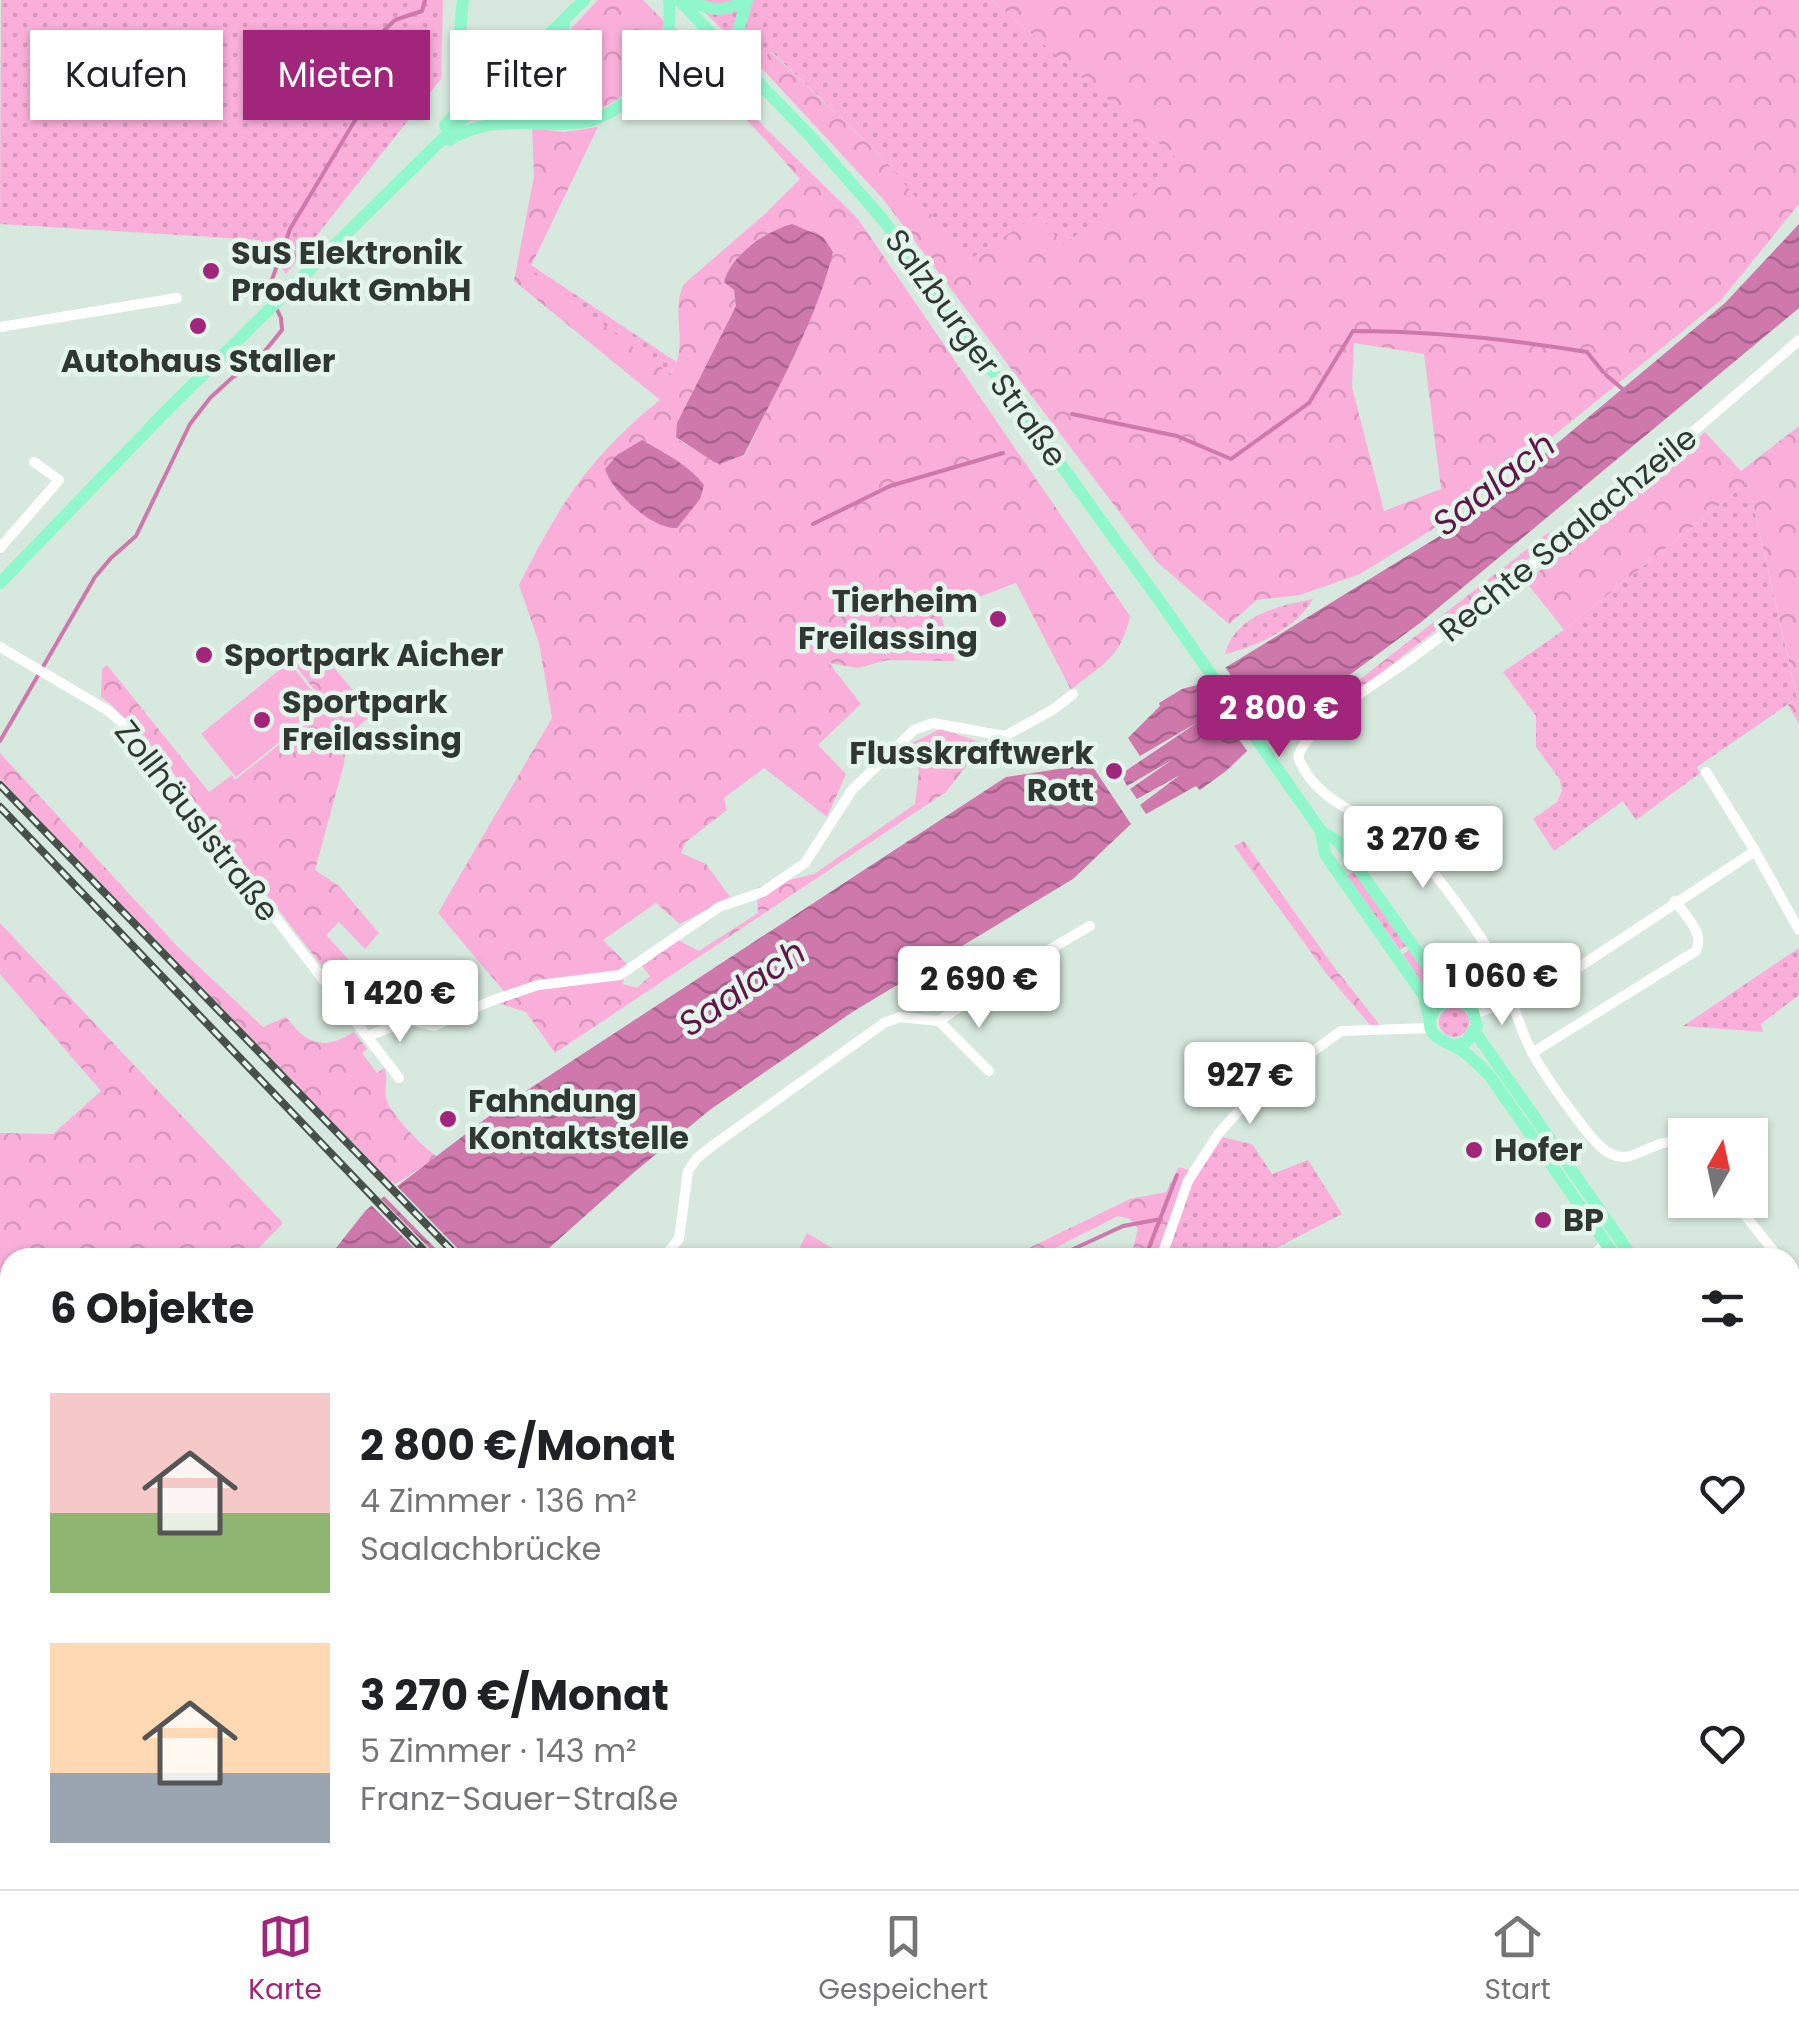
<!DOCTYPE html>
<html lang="de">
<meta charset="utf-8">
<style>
:root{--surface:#fff;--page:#f6f6f6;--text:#202124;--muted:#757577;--line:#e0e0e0;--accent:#a1257a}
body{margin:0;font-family:Poppins,sans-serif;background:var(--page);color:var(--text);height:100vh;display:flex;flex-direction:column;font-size:38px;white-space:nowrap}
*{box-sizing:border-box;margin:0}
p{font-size:32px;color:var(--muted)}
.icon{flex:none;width:55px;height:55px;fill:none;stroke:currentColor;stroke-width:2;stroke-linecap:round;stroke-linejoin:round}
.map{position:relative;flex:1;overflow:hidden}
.details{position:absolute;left:0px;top:1248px;width:1800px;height:642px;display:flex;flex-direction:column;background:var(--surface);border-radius:30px 30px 0 0;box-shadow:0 2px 8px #0004}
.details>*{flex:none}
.hud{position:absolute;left:30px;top:30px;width:1000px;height:90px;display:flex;gap:20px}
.needle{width:65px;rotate:9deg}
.fabs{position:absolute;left:1668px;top:1118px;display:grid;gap:20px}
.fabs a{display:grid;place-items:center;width:100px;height:100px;border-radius:0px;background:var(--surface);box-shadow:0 2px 8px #0004;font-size:50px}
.price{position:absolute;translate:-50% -85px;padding:0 22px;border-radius:10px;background:#fff;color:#222;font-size:32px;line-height:65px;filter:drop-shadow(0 2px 5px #0008)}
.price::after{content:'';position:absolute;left:50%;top:60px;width:30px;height:22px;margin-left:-15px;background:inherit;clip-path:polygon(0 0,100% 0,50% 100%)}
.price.current{background:var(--accent);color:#fff}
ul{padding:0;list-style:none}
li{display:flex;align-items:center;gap:30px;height:250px;padding:0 50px}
li span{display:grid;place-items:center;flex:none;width:280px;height:200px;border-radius:0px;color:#555}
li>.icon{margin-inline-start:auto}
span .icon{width:120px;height:120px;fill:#fffc;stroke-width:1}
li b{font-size:42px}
h2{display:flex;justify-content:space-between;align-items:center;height:120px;padding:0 50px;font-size:42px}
.pill{padding:0 35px;border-radius:0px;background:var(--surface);box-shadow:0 2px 8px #0004;font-size:35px;line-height:90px}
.pill.current{background:var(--accent);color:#fff}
.tabs{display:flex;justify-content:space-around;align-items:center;height:140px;border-top:2px solid var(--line);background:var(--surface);font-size:28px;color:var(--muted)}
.tabs a{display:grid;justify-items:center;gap:5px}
.tabs .current{color:var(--accent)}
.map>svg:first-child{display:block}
.grass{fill:url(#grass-dots)}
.forest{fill:url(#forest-crowns);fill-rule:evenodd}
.park{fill:#faafda}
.water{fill:url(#water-waves)}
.pier{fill:#d7e9de}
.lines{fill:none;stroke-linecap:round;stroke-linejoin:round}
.stream{stroke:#ce78ac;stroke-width:4}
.minor{stroke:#fff;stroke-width:10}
.major{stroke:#8ff7cb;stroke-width:12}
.rail-casing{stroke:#48504b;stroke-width:8}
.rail{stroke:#e4f6eb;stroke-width:4;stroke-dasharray:11;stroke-linecap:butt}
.poi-dot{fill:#a1257a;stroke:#e4f6eb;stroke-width:4}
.labels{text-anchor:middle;stroke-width:9;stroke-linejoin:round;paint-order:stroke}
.poi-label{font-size:32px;font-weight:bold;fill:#313834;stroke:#e4f6eb;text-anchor:start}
.street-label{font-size:32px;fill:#313834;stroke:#e4f6eb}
.water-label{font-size:35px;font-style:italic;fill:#621549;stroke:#e4f6eb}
</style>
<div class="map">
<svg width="1799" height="1889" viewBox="0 0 1799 1889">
<defs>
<pattern id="grass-dots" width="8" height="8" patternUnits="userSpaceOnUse" patternTransform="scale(2.5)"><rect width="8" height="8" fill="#faafda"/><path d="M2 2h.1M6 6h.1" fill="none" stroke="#d797bc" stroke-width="1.8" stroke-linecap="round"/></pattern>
<pattern id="forest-crowns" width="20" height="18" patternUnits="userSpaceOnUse" patternTransform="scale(2.5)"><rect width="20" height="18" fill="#faafda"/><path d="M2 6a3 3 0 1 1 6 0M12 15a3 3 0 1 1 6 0" fill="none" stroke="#d797bc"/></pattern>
<pattern id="water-waves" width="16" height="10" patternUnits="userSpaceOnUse" patternTransform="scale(2.5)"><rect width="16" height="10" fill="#ce78ac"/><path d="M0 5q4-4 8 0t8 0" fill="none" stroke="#a8638d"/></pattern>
</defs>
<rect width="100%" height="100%" fill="#d7e9de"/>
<path class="grass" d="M1,0H443L441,79L286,274L260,240L0,224Z
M692,0H992L1183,163L1062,246L1039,214L968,261L881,156L772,52L756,62Z
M676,28L702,57L657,77L670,52Z
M510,86L519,114L477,118L507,87Z
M531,265L678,363L669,374L528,270Z
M1748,482L1797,698L1697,767L1700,773L1636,820L1623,801L1554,851L1533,819L1557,802L1562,791L1560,780L1536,747V716L1503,672L1564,630Z
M1313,599C1297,628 1258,646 1225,654C1236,615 1277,606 1313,599Z
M1354,871L1406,946L1400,950L1347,876Z
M1799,948V995L1761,1024L1763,1032L1683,1026Z
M1409,950L1441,993L1432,999L1403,954Z
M1439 1022a15 15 0 1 1 30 0a15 15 0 1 1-30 0Z
M1213,1135L1252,1144L1272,1174L1308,1160L1342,1214L1259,1257L1159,1258Z
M1095,1880H1257L1267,1889H1121L1117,1885L1111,1889H1084Z"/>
<path class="forest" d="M598,0H643L666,23C661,71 606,127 553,114C546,112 538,106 531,103L526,87L535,67Z
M992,0H1799V204L1721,300L1456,515L1360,574L1300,595L1257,600L1229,624L1157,562L883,199L756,62L771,52L881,156L969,260L1039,214L1062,245L1182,163ZM1354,343L1424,354L1441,489L1384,511L1352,387Z
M705,76L719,82L858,219L1130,616C1121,658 1102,664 1071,690L1016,583L940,612L955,661L887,660L858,668L829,663L861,704L818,745L846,774L827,817L764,768L724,798L727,810L686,842L681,853L706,864L730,897L680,924L656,903L603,940L629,966L622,984L637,988L650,976L642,966L678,940L699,951L758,913L757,888L814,874L915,804L919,771L908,745L940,729L984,743L946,792L555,1053L526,1012L491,1001L507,995L438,913L552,718L539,643L519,585C559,505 589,457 660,400L514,281L534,176L532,128L563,132L598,127L529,270L670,374C691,347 669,313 684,284L766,213L800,179C776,153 728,91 695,85L696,79ZM833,252L805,332L745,455L720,464L679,440L677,423L737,305L734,290L729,285Z
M1799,426V724L1788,705L1797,697L1748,482L1564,630L1526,582L1705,432L1741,471Z
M1548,533L1553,539L1332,711L1327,705Z
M320,651L373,714L347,736L344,764L315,870L339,886L379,933L365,949L339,922L326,935L351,962L339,971L329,960L321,965L157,752C135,737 124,712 101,697L102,669L107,665L209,792L232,775L235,780L327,706L295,665Z
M0,753L177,946L263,1027L286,1017C308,1045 323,1051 354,1032L367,1049L362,1053L377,1073L384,1068C389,1079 383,1091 387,1101C392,1116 425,1149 438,1157L394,1185L0,779Z
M1244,841L1334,967L1380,1025H1370L1326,973L1234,846Z
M0,923L283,1223L250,1257L10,1258V1510L0,1521V1133L53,1134L101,1091L0,974Z
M1179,1167L1192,1171L1159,1257H1131L1138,1229L1130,1219L1118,1216L1037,1257L1008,1258L1130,1199L1166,1192Z
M807,1233L847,1257H795Z
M0,1731L10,1743V1880H77L76,1889H0Z"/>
<path class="park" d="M289,662L324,706L236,777L201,734Z"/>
<path class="water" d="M792,224L823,237L833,252C815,324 777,389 744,455L720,464L714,462L676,437L677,423L736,306L734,290L724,282C731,255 766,231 792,224Z
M1799,224V308L1420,623L1321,696L1281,719L1226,771L1200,790L1196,786L1146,814L1140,805L1180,775L1137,799L1130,789L1172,760L1127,786L1121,774L1198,722L1140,756L1128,738L1160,706L1159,703L1182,689L1197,685L1464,521L1725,303Z
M642,440C664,453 688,464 704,485L700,499L677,528C653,530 612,492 605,469L617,455Z
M1089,761L1131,824L1073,879L854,1011L711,1109L632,1174L539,1257L328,1258L366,1210L497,1110L1006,777L1078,766Z
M10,1549V1666L0,1676V1558Z"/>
<path class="pier" d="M1223,664L1272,734L1250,755L1197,679Z
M392,1181L466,1257H444L380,1192Z
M377,1195L438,1257H423L368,1202Z"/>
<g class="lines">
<path class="stream" d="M1606,375L1625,391
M1072,414L1177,436L1231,459L1309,403L1353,331C1432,331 1509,339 1587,352L1603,372
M813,524L890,486L1003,453
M0,741L95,577L111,558L136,536L190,424L210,398L233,377L256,362L282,330L281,318L268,291L290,229L354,122L381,83L374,40L395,20L422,11L425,0
M1054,1258L1123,1226L1161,1219
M1145,1258L1177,1175"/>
<path class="minor" d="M0,327L177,298
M0,548L59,480L34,462
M0,647L107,710L131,730L399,1078
M1706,772L1755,851L1799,930
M1515,1006L1567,975L1755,851
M1475,1014L1512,999
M939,1021L989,1071
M368,1036L410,1020L434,1026L491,1001L538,985L620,975L719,907L763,892L805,863L852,790L914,730L933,723L1005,736L1054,709L1073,694
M1532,1053L1696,951C1705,933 1685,915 1675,901
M1685,1143C1648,1134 1632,1175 1601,1147C1586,1134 1543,1073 1533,1054C1516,1024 1511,986 1492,956C1473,923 1449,892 1425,862C1391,819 1319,813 1298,757C1307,724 1383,679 1412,658C1546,558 1673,451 1799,340
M1733,1200L1779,1258
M663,1258L679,1239L688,1171L697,1158L712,1146L884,1023L900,1017L939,1021L1011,972L1090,926
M1161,1258L1188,1181L1219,1133L1252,1096L1341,1031L1431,1028
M1590,1258L1606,1243
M1790,1271L1799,1282
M1790,1352L1799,1341
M1790,1612L1799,1594
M1790,1676L1799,1681
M1345,1880L1356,1889
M812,1889L821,1880"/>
<path class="major" d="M679,0L810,136L884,221L1161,603L1321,831L1325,854L1424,996L1430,1021
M689,0C712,12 724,12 747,0
M462,41C487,58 502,58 529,48
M745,66L738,31L747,0
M640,89C664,56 672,42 669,0
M549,118L527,107L518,87C524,62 551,47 564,26
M445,125C455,114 470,101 473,86C476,73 469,67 465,56C458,39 461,18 463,0
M449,140C499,110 539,131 590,121L611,112L637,93L697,62L707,60L743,68
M0,583L167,410L584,0
M1321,831L1340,843L1438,981L1457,999
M1475,1032L1633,1258
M1454,1046L1466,1042L1477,1026L1472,1008L1457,999L1436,1007C1420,1034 1438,1038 1458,1048C1470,1055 1480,1066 1490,1076L1616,1258
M1790,1488L1799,1501
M1790,1511L1799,1524"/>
<g class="rail-casing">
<path id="rail" d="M0,785L459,1258
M0,807L431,1258
M976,1880L983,1889
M995,1880L1002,1889"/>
</g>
<use href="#rail" class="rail"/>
</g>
<g class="poi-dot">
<circle cx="211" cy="271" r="10"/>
<circle cx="198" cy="326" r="10"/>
<circle cx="998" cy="619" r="10"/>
<circle cx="204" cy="655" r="10"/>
<circle cx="262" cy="720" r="10"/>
<circle cx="1114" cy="771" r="10"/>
<circle cx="448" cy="1119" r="10"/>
<circle cx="1474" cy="1150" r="10"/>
<circle cx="1543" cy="1220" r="10"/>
</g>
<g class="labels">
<g class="poi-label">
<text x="231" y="264">SuS Elektronik<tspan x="231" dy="37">Produkt GmbH</tspan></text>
<text x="198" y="372" text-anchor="middle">Autohaus Staller</text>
<text x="978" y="612" text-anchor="end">Tierheim<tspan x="978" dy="37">Freilassing</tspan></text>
<text x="224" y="666">Sportpark Aicher</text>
<text x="282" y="713">Sportpark<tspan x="282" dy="37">Freilassing</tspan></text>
<text x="1094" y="764" text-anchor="end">Flusskraftwerk<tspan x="1094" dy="37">Rott</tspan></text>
<text x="468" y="1112">Fahndung<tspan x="468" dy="37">Kontaktstelle</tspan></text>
<text x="1494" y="1161">Hofer</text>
<text x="1563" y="1231">BP</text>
</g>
<g class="street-label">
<text transform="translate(976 348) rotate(54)" y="11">Salzburger Straße</text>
<text transform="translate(1568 534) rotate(-39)" y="11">Rechte Saalachzeile</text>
<text transform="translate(197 821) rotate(52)" y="11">Zollhäuslstraße</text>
</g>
<g class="water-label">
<text transform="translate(1494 484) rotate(-38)" y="12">Saalach</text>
<text transform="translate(742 988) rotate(-34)" y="12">Saalach</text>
</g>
</g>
</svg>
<div class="fabs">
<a><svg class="needle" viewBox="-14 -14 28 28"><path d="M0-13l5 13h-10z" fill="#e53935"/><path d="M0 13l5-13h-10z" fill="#757577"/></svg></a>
</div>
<b class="price current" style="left:1279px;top:760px">2 800 €</b>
<b class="price" style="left:1423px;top:891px">3 270 €</b>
<b class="price" style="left:1502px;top:1028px">1 060 €</b>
<b class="price" style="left:979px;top:1031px">2 690 €</b>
<b class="price" style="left:400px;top:1045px">1 420 €</b>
<b class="price" style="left:1250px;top:1127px">927 €</b>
<div class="hud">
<a class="pill">Kaufen</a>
<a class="pill current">Mieten</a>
<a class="pill">Filter</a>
<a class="pill">Neu</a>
</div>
<section class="details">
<h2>6 Objekte<svg class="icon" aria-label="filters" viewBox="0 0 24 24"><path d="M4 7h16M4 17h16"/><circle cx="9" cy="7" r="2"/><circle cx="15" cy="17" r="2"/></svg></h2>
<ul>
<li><span style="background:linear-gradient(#f6c9c9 60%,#8fb573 0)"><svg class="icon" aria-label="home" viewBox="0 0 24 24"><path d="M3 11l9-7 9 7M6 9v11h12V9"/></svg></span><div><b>2 800 €/Monat</b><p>4 Zimmer · 136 m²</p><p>Saalachbrücke</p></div><svg class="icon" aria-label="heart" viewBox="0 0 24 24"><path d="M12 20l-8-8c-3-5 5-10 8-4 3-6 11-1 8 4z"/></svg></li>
<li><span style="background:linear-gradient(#ffd9b3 65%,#9aa5b1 0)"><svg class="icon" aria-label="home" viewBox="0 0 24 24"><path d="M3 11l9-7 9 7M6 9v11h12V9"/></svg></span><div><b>3 270 €/Monat</b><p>5 Zimmer · 143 m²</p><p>Franz-Sauer-Straße</p></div><svg class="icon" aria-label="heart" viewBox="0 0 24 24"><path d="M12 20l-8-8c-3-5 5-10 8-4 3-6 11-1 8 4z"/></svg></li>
</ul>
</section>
</div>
<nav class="tabs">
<a class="current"><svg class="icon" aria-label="map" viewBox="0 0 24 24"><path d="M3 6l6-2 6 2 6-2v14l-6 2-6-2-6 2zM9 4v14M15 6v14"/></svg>Karte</a>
<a><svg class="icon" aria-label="saved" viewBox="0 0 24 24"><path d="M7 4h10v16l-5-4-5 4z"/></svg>Gespeichert</a>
<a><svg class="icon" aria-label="home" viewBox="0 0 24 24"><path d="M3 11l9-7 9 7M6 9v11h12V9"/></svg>Start</a>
</nav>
